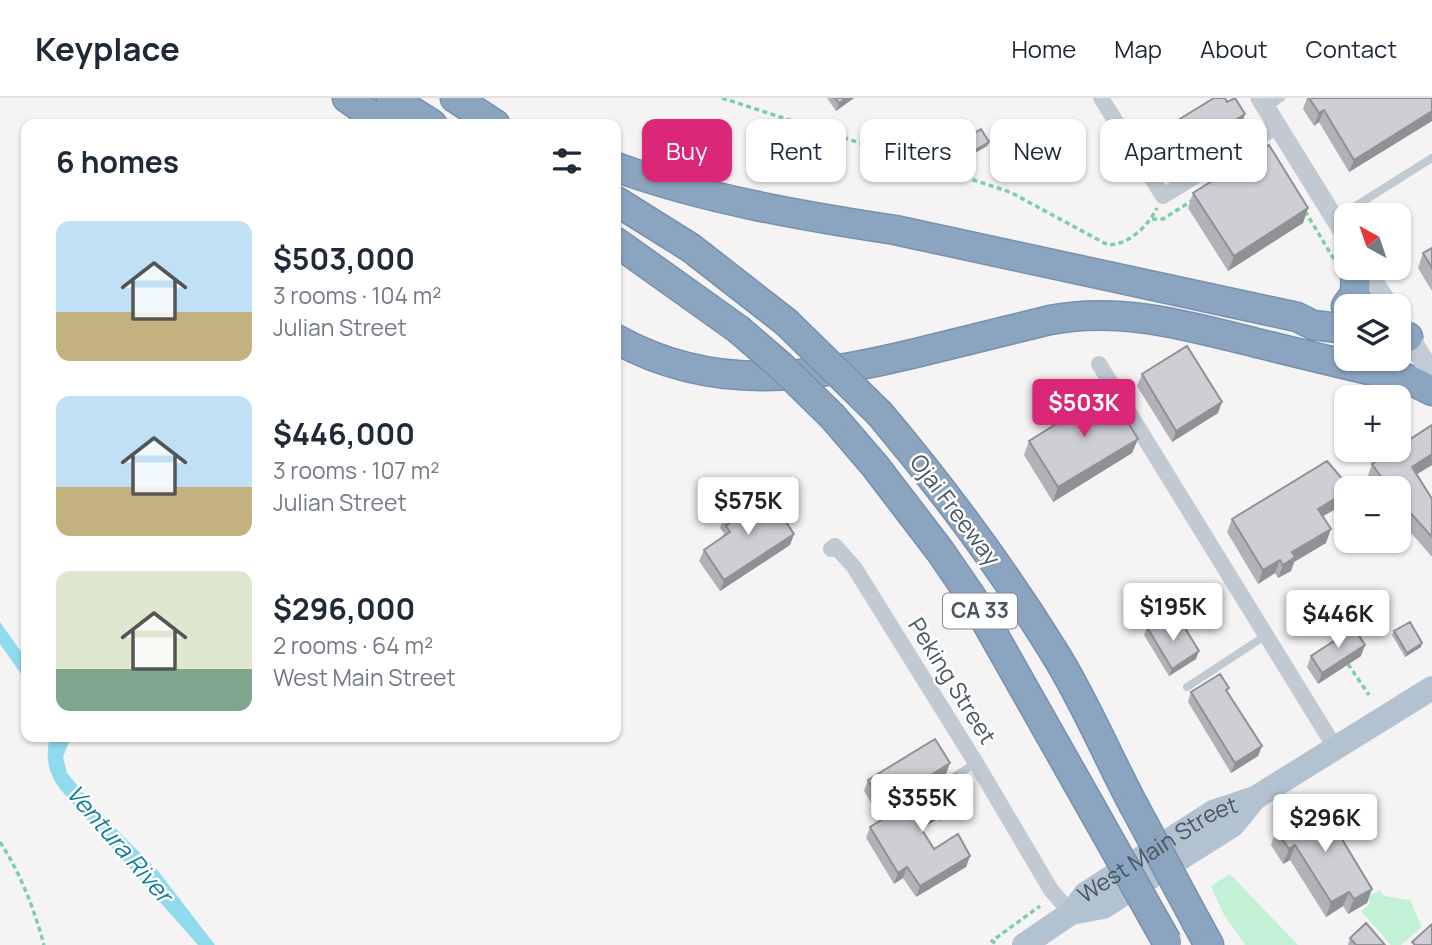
<!DOCTYPE html>
<meta charset="utf-8">
<style>
:root{--surface:#fff;--page:#f2f2f3;--text:#1f2937;--muted:#747a83;--line:#e0e1e3;--accent:#db2777}
body{margin:0;font-family:Manrope,sans-serif;background:var(--page);color:var(--text);height:100vh;display:flex;flex-direction:column;font-size:26px;white-space:nowrap}
*{box-sizing:border-box;margin:0}
p{font-size:23px;color:var(--muted)}
.icon{flex:none;width:38px;height:38px;fill:none;stroke:currentColor;stroke-width:2;stroke-linecap:round;stroke-linejoin:round}
.map{position:relative;flex:1;overflow:hidden}
.drawer{position:absolute;left:21px;top:21px;width:600px;height:623px;display:flex;flex-direction:column;background:var(--surface);border-radius:14px;box-shadow:0 2px 5px #0004}
.drawer>*{flex:none}
.banner{position:absolute;left:642px;top:21px;width:665px;height:63px;display:flex;gap:14px}
.needle{width:46px;rotate:320deg}
.tools{position:absolute;left:1334px;top:105px;display:grid;gap:14px}
.tools a{display:grid;place-items:center;width:77px;height:77px;border-radius:14px;background:var(--surface);box-shadow:0 2px 5px #0004;font-size:35px}
.price{position:absolute;translate:-50% -60px;padding:0 16px;border-radius:7px;background:#fff;color:#222;font-size:23px;line-height:46px;filter:drop-shadow(0 2px 4px #0008)}
.price::after{content:'';position:absolute;left:50%;top:42px;width:21px;height:16px;margin-left:-10px;background:inherit;clip-path:polygon(0 0,100% 0,50% 100%)}
.price.active{background:var(--accent);color:#fff}
ul{padding:0;list-style:none}
li{display:flex;align-items:center;gap:21px;height:175px;padding:0 35px}
li span{display:grid;place-items:center;flex:none;width:196px;height:140px;border-radius:14px;color:#555}
li>.icon{margin-inline-start:auto}
span .icon{width:84px;height:84px;fill:#fffc;stroke-width:1}
li b{font-size:30px}
h2{display:flex;justify-content:space-between;align-items:center;height:84px;padding:0 35px;font-size:30px}
.chip{padding:0 24px;border-radius:14px;background:var(--surface);box-shadow:0 2px 5px #0004;font-size:24px;line-height:63px}
.chip.active{background:var(--accent);color:#fff}
header{display:flex;align-items:center;gap:42px;box-sizing:border-box;height:98px;padding:0 35px;background:var(--surface);border-bottom:2px solid var(--line)}
header strong{font-size:33px}
nav{display:flex;gap:38px;margin-inline-start:auto;font-size:24px}
.map>svg:first-child{display:block}
.green{fill:#c3f1d5}
.water{fill:#90daee}
.lines{fill:none;stroke-linecap:round;stroke-linejoin:round}
.motorway-casing{stroke:#7690ad;stroke-width:31}
.path{stroke:#7ad0a6;stroke-width:3.5;stroke-dasharray:5 3.5;stroke-linecap:butt}
.service{stroke:#c1cad2;stroke-width:8}
.minor{stroke:#c1cad2;stroke-width:16}
.tertiary{stroke:#c1cad2;stroke-width:19}
.secondary{stroke:#c1cbd6;stroke-width:21}
.primary{stroke:#b3c2d1;stroke-width:24}
.motorway{stroke:#8ba5c1;stroke-width:28}
.motorway-bridge-casing{stroke:#7690ad;stroke-width:31;stroke-linecap:butt}
.motorway-bridge{stroke:#8ba5c1;stroke-width:28}
.wall{fill:#b0b2b7}
.shaded-wall{fill:#909195}
.building{fill:#cdcfd5;stroke:#909195;stroke-width:2}
.labels{text-anchor:middle;stroke-width:5;stroke-linejoin:round;paint-order:stroke}
.shield{fill:#fff;stroke:#808990;stroke-width:2}
.shield-label{font-size:21px;font-weight:bold;fill:#4a5661}
.street-label{font-size:23px;fill:#4a5661;stroke:#fff}
.water-label{font-size:24px;font-style:italic;fill:#0c7c9b;stroke:#fff}
</style>
<header>
<strong>Keyplace</strong>
<nav><a>Home</a><a>Map</a><a>About</a><a>Contact</a></nav>
</header>
<div class="map">
<svg width="1432" height="847" viewBox="0 0 1432 847">
<rect width="100%" height="100%" fill="#f5f3f3"/>
<path class="green" d="M1230,776L1298,847H1245L1223,815L1211,788Z
M1380,792L1384,798L1410,802L1422,829L1401,847H1391L1361,813L1370,806L1368,799Z"/>
<path class="water" d="M0,524L26,561V583L0,546Z
M50,639H71L63,659L67,675L99,714L158,773L215,847H198L60,691C48,674 45,659 50,639Z"/>
<g class="lines">
<g class="motorway-casing">
<path id="motorway" d="M347,0L384,26
M391,0L432,26
M455,0L495,26
M616,69C703,101 803,118 895,132L1297,219L1313,227L1346,231
M616,103L691,150L786,224
M616,144L738,231
M1346,208L1355,196L1356,170
M616,241C715,296 811,280 916,255C961,244 1005,233 1050,222C1123,208 1191,229 1261,246C1310,258 1359,270 1408,281L1432,293
M1398,243L1408,239
M880,316C944,392 1002,470 1054,554C1083,600 1107,657 1133,706
M833,319L875,368L940,453L975,504L1100,725
M1197,825L1209,847"/>
</g>
<path class="path" d="M722,0L1010,94L1108,147C1130,146 1148,128 1157,110
M1305,113L1335,163
M1152,121H1163L1193,102
M1348,566L1369,597
M0,744C21,776 34,811 44,847
M995,845L992,843L1040,808"/>
<path class="service" d="M1266,10L1281,0
M1335,121L1432,60
M1187,589L1265,538
M949,682L976,665"/>
<path class="minor" d="M1101,0L1163,98L1277,28
M1099,266L1336,651
M831,451L835,448L854,469L976,665L1051,792L1071,815"/>
<path class="tertiary" d="M1260,0L1346,139
M1365,170L1390,208"/>
<path class="secondary" d="M1398,222L1432,276"/>
<g class="primary">
<path d="M1071,815L1103,809L1233,727L1255,700"/>
<path id="s1" d="M1024,847L1071,815L1085,796L1213,714L1255,700L1432,590"/>
</g>
<use href="#motorway" class="motorway"/>
<g class="motorway-bridge-casing">
<path id="motorway-bridge" d="M786,224L880,316
M738,231L781,268L833,319
M1133,706L1197,825
M1100,725L1167,844"/>
</g>
<use href="#motorway-bridge" class="motorway-bridge"/>
</g>
<path class="wall" d="M827,0H854L836,13Z
M1307,0H1432V23L1349,74L1319,24L1314,28L1303,11Z
M1227,4L1245,16L1241,27L1165,74L1153,54L1157,43L1166,37L1170,27Z
M964,41L989,44L987,48L970,58L962,45Z
M1193,95L1308,110L1303,125L1228,173L1188,110Z
M1432,150V193L1418,170L1423,155Z
M1142,276L1218,315L1172,344L1137,288Z
M1432,327V367L1417,376L1432,401V459L1398,420V390H1374L1367,380L1372,366Z
M1138,341L1132,355L1053,404L1024,357L1029,343Z
M1346,405L1323,418L1326,445L1294,464L1291,473L1278,480L1275,475L1258,486L1227,434L1232,421Z
M762,410H767L794,436L790,447L720,493L699,463L704,452L722,439L724,435L720,430L725,419Z
M1147,529L1170,535L1196,561L1169,578L1144,537Z
M1394,533L1422,545L1421,549L1405,559L1392,537Z
M1311,558H1361L1318,586L1307,569Z
M1191,594L1228,595L1262,648L1258,658L1231,675L1188,604Z
M950,665L946,676L879,718L864,693L868,682Z
M956,676L965,708L940,723L939,720L921,731L934,751L970,758L966,769L916,799L903,780L894,786L866,740L870,729Z
M1276,732L1372,791L1367,805L1348,816L1343,808L1326,819L1290,762L1283,766L1271,747Z
M1350,840L1385,847H1348Z"/>
<path class="shaded-wall" d="M846,0H854L836,13L839,5Z
M1324,12L1319,24L1314,28L1319,15Z
M1432,13V23L1349,74L1354,62Z
M1245,16L1241,27L1165,74L1169,62Z
M989,44L987,48L970,58L972,54Z
M1308,110L1303,125L1228,173L1234,158Z
M1222,304L1218,315L1172,344L1176,333Z
M1138,341L1132,355L1053,404L1058,389Z
M1432,356V367L1407,382L1412,369Z
M1346,394V405L1313,424L1318,411Z
M1331,431L1326,445L1294,464L1291,473L1278,480L1283,467L1292,454Z
M794,436L790,447L720,493L724,482Z
M1280,462L1275,475L1258,486L1263,472Z
M1422,545L1421,549L1405,559L1407,555Z
M1365,547L1361,558L1318,586L1322,575Z
M1199,553L1196,561L1169,578L1172,571Z
M1262,648L1258,658L1231,675L1235,665Z
M950,665L946,676L879,718L883,707Z
M969,697L965,708L940,723L945,712Z
M943,709L939,720L913,736L917,724Z
M1295,747L1290,762L1283,766L1289,751Z
M970,758L966,769L916,799L920,788Z
M907,769L903,780L894,786L898,775Z
M1372,791L1367,805L1348,816L1354,801Z
M1349,794L1343,808L1326,819L1331,804Z"/>
<path class="building" d="M835,0H846L839,5Z
M1214,0H1225L1227,4L1235,0L1245,16L1169,62L1157,43L1174,33L1170,27Z
M1309,0H1432V13L1354,62L1324,12L1319,15Z
M981,31L989,44L972,54L964,41Z
M1269,47L1308,110L1234,158L1193,95Z
M1432,150V170L1423,155Z
M1187,248L1222,304L1176,333L1142,276Z
M1109,293L1138,341L1058,389L1029,343Z
M1432,327V356L1412,369L1432,401V439L1398,401V390H1389L1372,366L1394,352H1398V349Z
M1327,363L1350,390H1346V394L1318,411L1331,431L1292,454L1295,459L1283,467L1280,462L1263,472L1232,421Z
M754,399L762,410L765,408L767,410L774,406L794,436L724,482L704,452L730,434L726,428L729,425L725,419Z
M1161,521L1170,535L1183,527L1199,553L1172,571L1147,529Z
M1410,524L1422,545L1407,555L1394,533Z
M1354,530L1365,547L1322,575L1311,558Z
M1220,576L1229,590L1226,592L1262,648L1235,665L1191,594Z
M935,641L950,665L883,707L868,682Z
M956,676L969,697L945,712L943,709L917,724L934,751L958,736L970,758L920,788L907,769L898,775L870,729Z
M1320,705L1372,791L1354,801L1349,794L1331,804L1295,747L1289,751L1276,732Z
M1366,825L1385,847H1356L1350,840Z
M1432,826V847H1415L1412,844Z"/>
<g class="labels">
<rect class="shield" x="943" y="495.5" width="74" height="35" rx="5"/>
<g class="shield-label">
<text x="980" y="520">CA 33</text>
</g>
<g class="street-label">
<text transform="translate(955 412) rotate(53)" y="8">Ojai Freeway</text>
<text transform="translate(952 583) rotate(58)" y="8">Peking Street</text>
<text dy="8" stroke="none"><textPath href="#s1" startOffset="166">West Main Street</textPath></text>
</g>
<g class="water-label">
<text transform="translate(119 746) rotate(49)" y="8">Ventura River</text>
</g>
</g>
</svg>
<div class="tools">
<a><svg class="needle" viewBox="-14 -14 28 28"><path d="M0-13l5 13h-10z" fill="#e53935"/><path d="M0 13l5-13h-10z" fill="#747a83"/></svg></a>
<a><svg class="icon" aria-label="layers" viewBox="0 0 24 24"><path d="M12 4l9 5-9 5-9-5zM3 14l9 5 9-5"/></svg></a>
<a>+</a>
<a>−</a>
</div>
<b class="price active" style="left:1084px;top:341px">$503K</b>
<b class="price" style="left:748px;top:439px">$575K</b>
<b class="price" style="left:1173px;top:545px">$195K</b>
<b class="price" style="left:1338px;top:552px">$446K</b>
<b class="price" style="left:922px;top:736px">$355K</b>
<b class="price" style="left:1325px;top:756px">$296K</b>
<div class="banner">
<a class="chip active">Buy</a>
<a class="chip">Rent</a>
<a class="chip">Filters</a>
<a class="chip">New</a>
<a class="chip">Apartment</a>
</div>
<section class="drawer">
<h2>6 homes<svg class="icon" aria-label="filters" viewBox="0 0 24 24"><path d="M4 7h16M4 17h16"/><circle cx="9" cy="7" r="2"/><circle cx="15" cy="17" r="2"/></svg></h2>
<ul>
<li><span style="background:linear-gradient(#bfe0f5 65%,#c2b280 0)"><svg class="icon" aria-label="home" viewBox="0 0 24 24"><path d="M3 11l9-7 9 7M6 9v11h12V9"/></svg></span><div><b>$503,000</b><p>3 rooms · 104 m²</p><p>Julian Street</p></div></li>
<li><span style="background:linear-gradient(#bfe0f5 65%,#c2b280 0)"><svg class="icon" aria-label="home" viewBox="0 0 24 24"><path d="M3 11l9-7 9 7M6 9v11h12V9"/></svg></span><div><b>$446,000</b><p>3 rooms · 107 m²</p><p>Julian Street</p></div></li>
<li><span style="background:linear-gradient(#dfe7d0 70%,#7fa58c 0)"><svg class="icon" aria-label="home" viewBox="0 0 24 24"><path d="M3 11l9-7 9 7M6 9v11h12V9"/></svg></span><div><b>$296,000</b><p>2 rooms · 64 m²</p><p>West Main Street</p></div></li>
</ul>
</section>
</div>
